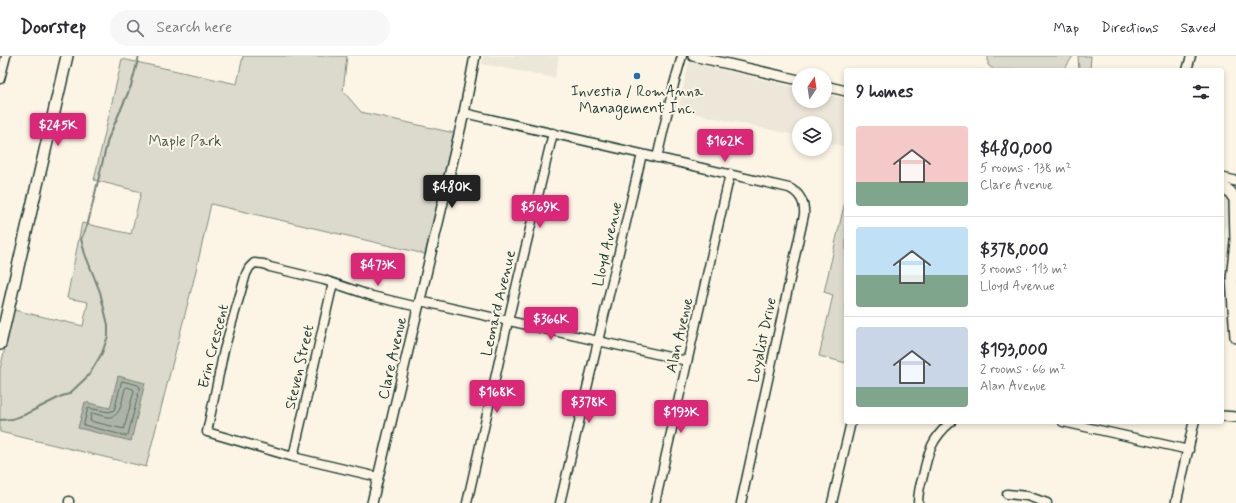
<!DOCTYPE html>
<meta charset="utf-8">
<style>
:root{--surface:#fff;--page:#f7f7f7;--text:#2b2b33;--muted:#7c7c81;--line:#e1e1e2;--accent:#db2777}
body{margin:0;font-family:Mynerve,sans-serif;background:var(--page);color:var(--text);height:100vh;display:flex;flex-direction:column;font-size:15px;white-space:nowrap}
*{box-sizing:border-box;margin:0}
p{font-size:13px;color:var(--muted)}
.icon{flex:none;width:22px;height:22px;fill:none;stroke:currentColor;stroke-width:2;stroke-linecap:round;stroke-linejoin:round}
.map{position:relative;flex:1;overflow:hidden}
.details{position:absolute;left:844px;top:12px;width:380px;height:356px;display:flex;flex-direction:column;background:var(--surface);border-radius:4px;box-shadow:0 2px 6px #0003}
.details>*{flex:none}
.needle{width:26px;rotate:13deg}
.fabs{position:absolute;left:792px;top:12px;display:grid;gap:8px}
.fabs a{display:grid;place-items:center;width:40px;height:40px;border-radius:50%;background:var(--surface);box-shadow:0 2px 6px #0003;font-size:20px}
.price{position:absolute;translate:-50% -34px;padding:0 9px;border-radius:4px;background:var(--accent);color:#fff;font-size:13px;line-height:26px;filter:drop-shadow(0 1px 2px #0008)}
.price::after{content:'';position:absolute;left:50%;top:24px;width:12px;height:9px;margin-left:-6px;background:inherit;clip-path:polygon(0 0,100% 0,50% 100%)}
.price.on{background:#222;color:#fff}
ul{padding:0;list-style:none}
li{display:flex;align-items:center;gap:12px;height:100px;padding:0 12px}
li+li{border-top:1px solid var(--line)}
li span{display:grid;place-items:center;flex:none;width:112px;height:80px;border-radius:4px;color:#555}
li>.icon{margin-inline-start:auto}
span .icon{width:48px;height:48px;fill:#fffc;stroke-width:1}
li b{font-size:17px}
h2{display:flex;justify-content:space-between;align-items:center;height:48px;padding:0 12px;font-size:17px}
header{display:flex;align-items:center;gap:24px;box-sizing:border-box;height:56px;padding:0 20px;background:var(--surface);border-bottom:1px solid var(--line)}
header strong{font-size:19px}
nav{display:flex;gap:22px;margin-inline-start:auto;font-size:14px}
.search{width:280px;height:36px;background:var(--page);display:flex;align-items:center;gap:10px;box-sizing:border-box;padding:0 14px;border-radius:22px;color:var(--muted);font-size:15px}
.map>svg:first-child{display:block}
.built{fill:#ece7d8}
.green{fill:#dcdacc;stroke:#7e8c80}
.water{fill:#aeb3a7;stroke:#758479}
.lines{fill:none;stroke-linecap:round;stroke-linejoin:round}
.shore{stroke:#586c62;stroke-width:1}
.stream{stroke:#758479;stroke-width:2}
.minor-casing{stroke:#1f3d34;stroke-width:11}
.tertiary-casing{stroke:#1f3d34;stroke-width:12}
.secondary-casing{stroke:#1f3d34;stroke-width:14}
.minor{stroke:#fcf5e5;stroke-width:8}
.tertiary{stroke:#fcf5e5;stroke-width:9}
.secondary{stroke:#fcf5e5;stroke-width:11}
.poi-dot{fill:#1f6fb2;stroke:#fcf5e5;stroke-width:1.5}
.labels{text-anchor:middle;stroke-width:4;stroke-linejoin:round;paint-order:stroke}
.poi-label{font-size:15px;fill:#1f3d34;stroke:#fcf5e5}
.park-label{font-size:15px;fill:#455c52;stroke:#fcf5e5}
.street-label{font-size:15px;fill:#1f3d34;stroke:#fcf5e5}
</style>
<header>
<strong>Doorstep</strong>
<div class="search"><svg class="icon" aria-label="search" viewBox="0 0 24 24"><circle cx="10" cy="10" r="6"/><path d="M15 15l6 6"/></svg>Search here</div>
<nav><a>Map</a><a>Directions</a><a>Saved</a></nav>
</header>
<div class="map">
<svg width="1236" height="447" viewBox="0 0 1236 447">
<rect width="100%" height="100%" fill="#fcf5e5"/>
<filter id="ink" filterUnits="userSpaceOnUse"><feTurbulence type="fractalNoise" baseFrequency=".025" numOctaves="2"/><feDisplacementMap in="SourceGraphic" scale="8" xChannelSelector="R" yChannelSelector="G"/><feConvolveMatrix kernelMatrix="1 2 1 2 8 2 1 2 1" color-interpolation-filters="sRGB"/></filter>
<g filter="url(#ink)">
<path class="built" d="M483,0H559L555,22L482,8Z
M689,6L799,32V45H825V38L846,43V76L843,90L825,86V67H799V80L678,54Z
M1222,137L1228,142L1229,154L1222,193Z"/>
<path class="green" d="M243,0H347L343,35L361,56L454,77L425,198L211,148L195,219L146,411L0,376V313L14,254L83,270L88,246L67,242L82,167L131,178L141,136L94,124L122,3L237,28Z
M988,0H1073L1064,14H994L988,9Z
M1078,0H1091L1090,14H1079Z
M846,141V307L819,300L833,239L824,236Z"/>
<path class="water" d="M118,320L145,327L131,385L78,372L85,346L110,352Z"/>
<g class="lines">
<path class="shore" d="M122,325L138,329L140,331L128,379L126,380L84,369V367L88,352L109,356L114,354Z
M127,331L133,333L134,335L124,373L90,365L91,359L92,357C98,358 103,361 108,361C122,362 122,342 125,333Z"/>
<path class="stream" d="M0,364L12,363L24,359L62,340L69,338L89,319L102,297L108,280V269L100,236L85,198L81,183L88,167L108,83L131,30L139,0"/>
<g class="minor-casing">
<path id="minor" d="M1187,14L1191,0
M0,23L6,0
M464,57L789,132C800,137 805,147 804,159L741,447
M657,102L674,28L682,0
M420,245L687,305
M1063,366L1189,394
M293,401L333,227
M378,421L293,401L207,376L224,294L246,218L249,212L254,207L264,208L270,211L324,224L372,240L418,251
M1007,438L1027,440L1047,447
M69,445V447
M467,447L508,265L553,77
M560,447L642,98
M655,447L730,118
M832,447L851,366
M918,447C918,438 920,429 923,420C928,396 932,382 951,366"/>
</g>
<g class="tertiary-casing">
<path id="tertiary" d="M693,0L799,24
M825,30L846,35
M1222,122L1236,125
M1222,360L1236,361
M372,447L464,57L475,0
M1176,447L1194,366"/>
</g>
<g class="secondary-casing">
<path id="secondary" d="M1222,130L1230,136L1235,143L1236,186
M1236,185L1232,223L1236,281
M0,288L67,0"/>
</g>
<use href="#minor" class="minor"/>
<use href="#tertiary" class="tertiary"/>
<use href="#secondary" class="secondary"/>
</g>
</g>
<circle class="poi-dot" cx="637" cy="20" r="4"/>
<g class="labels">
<g class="poi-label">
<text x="637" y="40">Investia / RomAnna<tspan x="637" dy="17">Management Inc.</tspan></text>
</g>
<g class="park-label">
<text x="185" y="90">Maple Park</text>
</g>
<g class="street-label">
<text transform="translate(607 188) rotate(-77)" y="5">Lloyd Avenue</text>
<text transform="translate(498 247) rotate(-77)" y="5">Leonard Avenue</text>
<text transform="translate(679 279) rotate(-77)" y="5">Alan Avenue</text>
<text transform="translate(762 284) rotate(-78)" y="5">Loyalist Drive</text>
<text transform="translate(213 290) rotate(-76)" y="5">Erin Crescent</text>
<text transform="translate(392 302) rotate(-77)" y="5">Clare Avenue</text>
<text transform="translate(299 311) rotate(-77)" y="5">Steven Street</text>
</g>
</g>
</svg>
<div class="fabs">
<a><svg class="needle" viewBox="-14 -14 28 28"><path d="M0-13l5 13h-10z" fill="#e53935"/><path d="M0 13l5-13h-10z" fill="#7c7c81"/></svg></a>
<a><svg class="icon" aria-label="layers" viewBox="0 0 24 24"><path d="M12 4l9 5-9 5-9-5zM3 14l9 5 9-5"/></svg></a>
</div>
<b class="price" style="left:58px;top:91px">$245K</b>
<b class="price" style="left:725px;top:107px">$162K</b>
<b class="price on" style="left:452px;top:153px">$480K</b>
<b class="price" style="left:540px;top:173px">$569K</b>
<b class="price" style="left:378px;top:231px">$473K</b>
<b class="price" style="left:551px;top:285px">$366K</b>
<b class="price" style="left:497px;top:358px">$168K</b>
<b class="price" style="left:589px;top:368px">$378K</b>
<b class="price" style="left:681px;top:378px">$193K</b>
<section class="details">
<h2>9 homes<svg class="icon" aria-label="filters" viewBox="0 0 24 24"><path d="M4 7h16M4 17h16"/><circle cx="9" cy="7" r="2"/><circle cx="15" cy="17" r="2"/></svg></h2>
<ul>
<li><span style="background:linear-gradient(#f6c9c9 70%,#7fa58c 0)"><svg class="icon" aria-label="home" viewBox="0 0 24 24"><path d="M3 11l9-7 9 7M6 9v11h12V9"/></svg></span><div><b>$480,000</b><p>5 rooms · 138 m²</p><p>Clare Avenue</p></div></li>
<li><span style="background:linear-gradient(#bfe0f5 60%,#7fa58c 0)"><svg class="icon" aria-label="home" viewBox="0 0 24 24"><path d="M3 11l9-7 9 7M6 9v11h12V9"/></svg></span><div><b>$378,000</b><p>3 rooms · 113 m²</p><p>Lloyd Avenue</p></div></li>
<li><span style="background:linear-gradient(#c9d6e8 75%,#7fa58c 0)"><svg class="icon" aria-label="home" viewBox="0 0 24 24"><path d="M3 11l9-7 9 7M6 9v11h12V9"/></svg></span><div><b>$193,000</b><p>2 rooms · 66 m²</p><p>Alan Avenue</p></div></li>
</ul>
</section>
</div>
